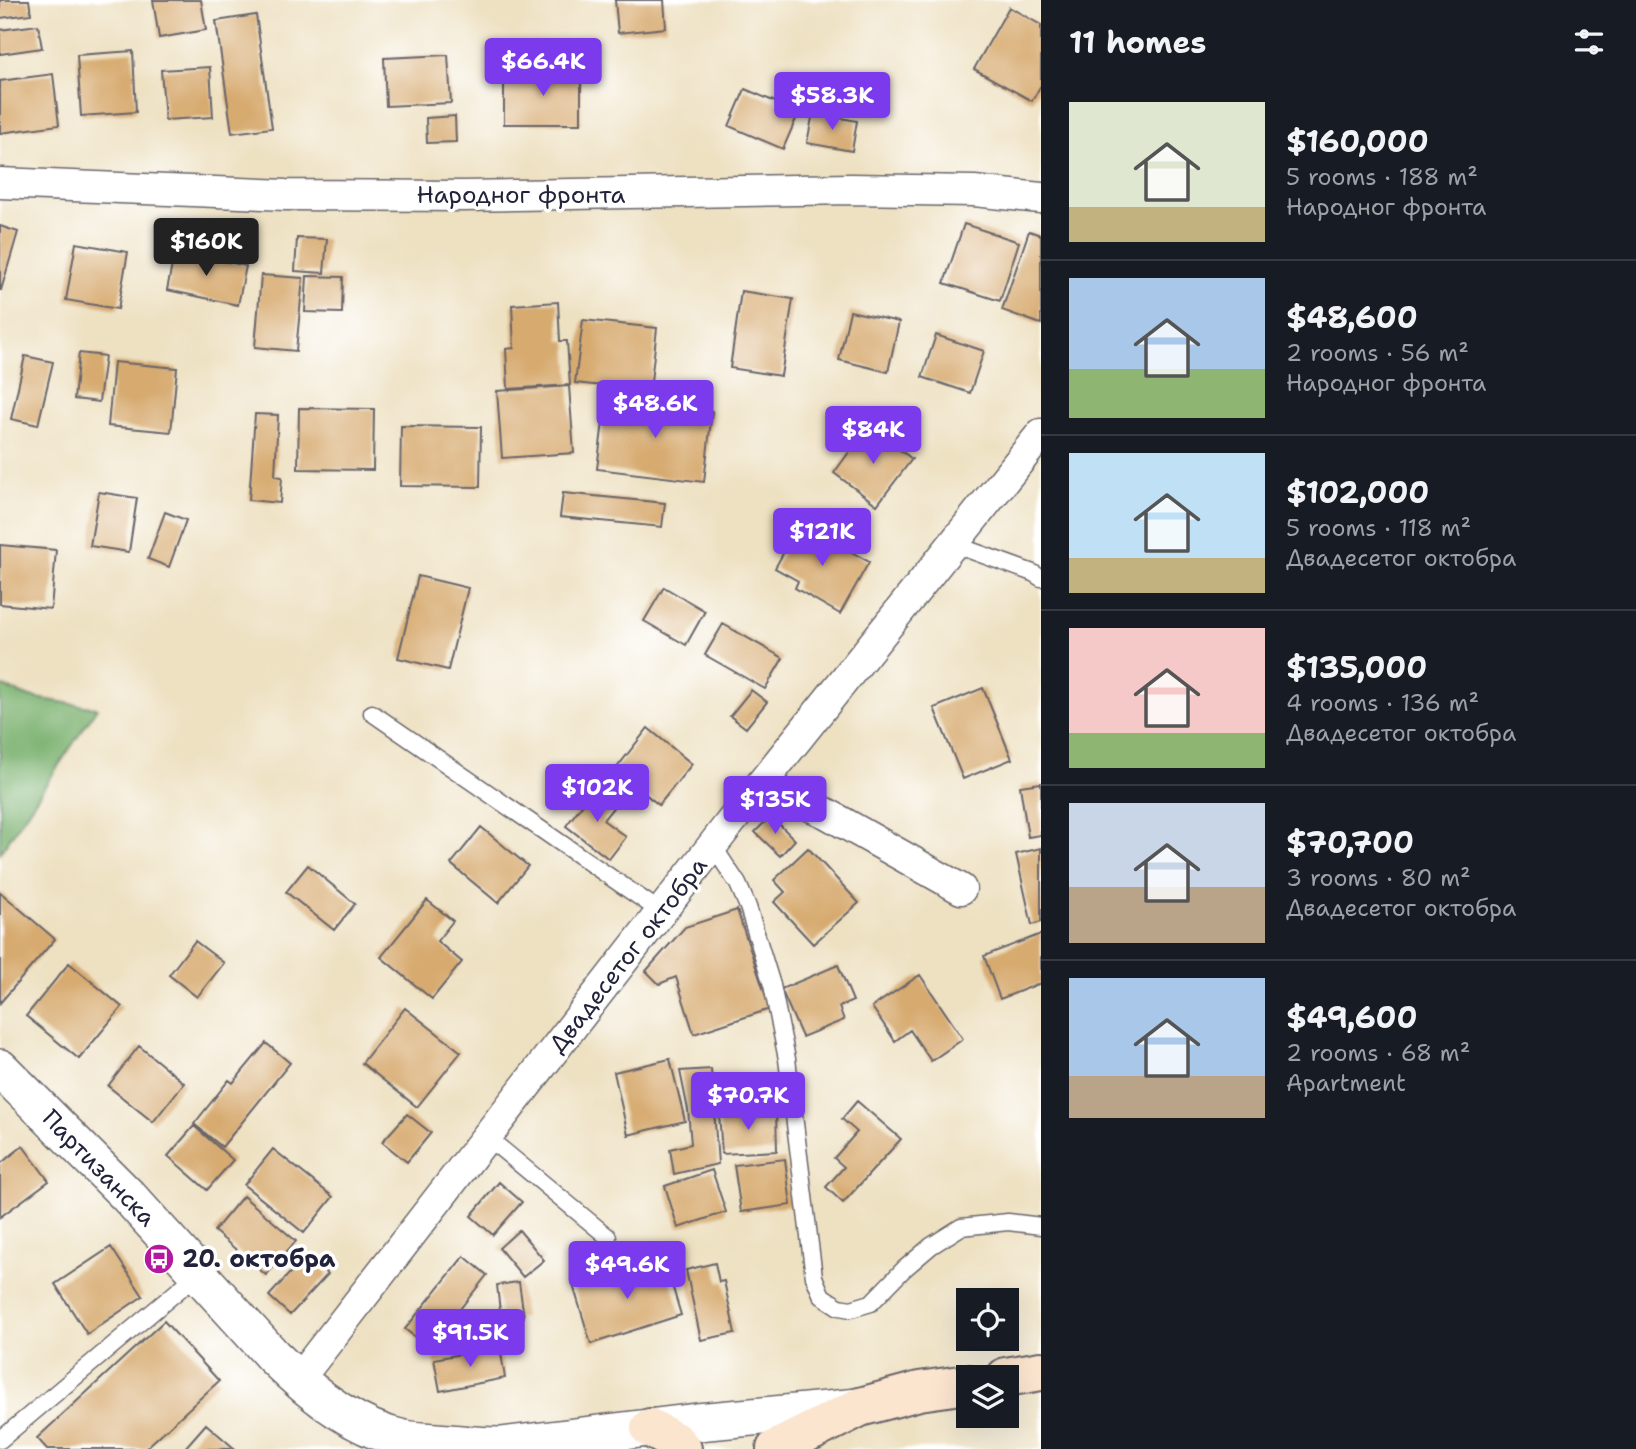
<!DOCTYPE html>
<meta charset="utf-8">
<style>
:root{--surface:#171b24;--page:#242831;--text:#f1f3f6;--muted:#9ea1a6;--line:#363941;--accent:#7c3aed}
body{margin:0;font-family:"Shantell Sans",sans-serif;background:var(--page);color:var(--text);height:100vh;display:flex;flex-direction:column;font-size:26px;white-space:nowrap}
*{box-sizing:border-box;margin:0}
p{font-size:23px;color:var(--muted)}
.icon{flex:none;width:38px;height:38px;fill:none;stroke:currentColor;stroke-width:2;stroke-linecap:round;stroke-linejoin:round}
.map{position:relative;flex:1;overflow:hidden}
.side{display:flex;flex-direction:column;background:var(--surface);width:595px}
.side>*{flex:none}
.buttons{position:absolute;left:956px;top:1288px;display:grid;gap:14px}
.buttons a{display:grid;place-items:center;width:63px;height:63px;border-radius:0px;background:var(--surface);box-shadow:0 7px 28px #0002;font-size:35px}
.price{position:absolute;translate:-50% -60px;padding:0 16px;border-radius:7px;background:var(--accent);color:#fff;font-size:23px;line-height:46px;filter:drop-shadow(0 2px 4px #0008)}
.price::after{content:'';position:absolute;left:50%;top:42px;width:21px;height:16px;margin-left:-10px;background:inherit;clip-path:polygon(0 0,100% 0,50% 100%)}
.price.current{background:#222;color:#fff}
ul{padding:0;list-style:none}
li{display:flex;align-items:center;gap:21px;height:175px;padding:0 28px}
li+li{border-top:2px solid var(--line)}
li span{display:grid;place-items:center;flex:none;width:196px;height:140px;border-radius:0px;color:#555}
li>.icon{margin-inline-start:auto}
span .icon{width:84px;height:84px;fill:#fffc;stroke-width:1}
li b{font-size:30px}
h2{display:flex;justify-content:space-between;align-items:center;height:84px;padding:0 28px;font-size:30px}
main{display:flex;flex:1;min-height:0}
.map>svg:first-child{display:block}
.forest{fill:#7ab16e;stroke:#4e6a54;stroke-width:2}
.building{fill:#d7aa6f}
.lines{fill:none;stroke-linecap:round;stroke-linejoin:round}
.service-casing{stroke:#69656a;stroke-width:19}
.minor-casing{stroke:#69656a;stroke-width:33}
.tertiary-casing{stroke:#69656a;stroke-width:40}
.secondary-casing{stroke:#69656a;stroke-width:42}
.service{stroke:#fff;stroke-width:16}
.minor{stroke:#fff;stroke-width:30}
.tertiary{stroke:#fff;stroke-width:37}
.secondary{stroke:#fbe5cf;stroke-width:38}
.labels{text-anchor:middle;stroke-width:7;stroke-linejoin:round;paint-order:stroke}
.street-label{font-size:24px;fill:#22223b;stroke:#fff}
.poi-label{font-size:24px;font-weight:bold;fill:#22223b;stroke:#fff;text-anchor:start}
</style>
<main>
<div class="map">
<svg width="1041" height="1449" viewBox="0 0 1041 1449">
<rect width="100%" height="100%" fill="#fff"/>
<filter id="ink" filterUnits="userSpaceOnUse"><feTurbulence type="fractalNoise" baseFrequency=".0143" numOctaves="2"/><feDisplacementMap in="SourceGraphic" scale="14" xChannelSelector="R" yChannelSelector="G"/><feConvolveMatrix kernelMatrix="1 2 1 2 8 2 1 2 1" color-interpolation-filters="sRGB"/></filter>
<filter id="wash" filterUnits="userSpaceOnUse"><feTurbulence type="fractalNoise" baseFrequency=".00686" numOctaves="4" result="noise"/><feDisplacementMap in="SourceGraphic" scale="28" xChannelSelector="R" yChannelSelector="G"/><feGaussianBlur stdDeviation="1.57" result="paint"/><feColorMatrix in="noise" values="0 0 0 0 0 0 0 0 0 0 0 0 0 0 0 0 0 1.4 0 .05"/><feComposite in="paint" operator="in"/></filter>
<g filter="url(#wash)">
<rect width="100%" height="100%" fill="#eee1c2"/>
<path class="forest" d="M0,685L30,697L97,708L0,853Z"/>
<g id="blocks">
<path class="building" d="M0,0H29L31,14L0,18Z
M153,0H201L206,30L159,38Z
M615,0H664L666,28L618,33Z
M1009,7L1041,25V85L1032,101L974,69Z
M256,15L272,128L232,133L216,21Z
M38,25L42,48L0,54V30Z
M133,51L136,112L81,116L77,55Z
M448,55L451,103L386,106L384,58Z
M210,67L213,117L165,120L161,70Z
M504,73H581V124H504Z
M53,74L59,125L0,133V81Z
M745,89L799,112L783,149L729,126Z
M813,113L857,121L852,151L807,143Z
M455,116L456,142L427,143L426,118Z
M964,224L1019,242L1000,301L944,283Z
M0,226L18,232L1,290H0Z
M1029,231L1041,235V324L1002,310Z
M297,238L327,239L324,273L295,271Z
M76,243L128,252L118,309L66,300Z
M175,250L246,266L238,305L167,290Z
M261,275L303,278L296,351L255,347Z
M307,276L343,277L342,313L305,312Z
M741,291L793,299L781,376L730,368Z
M558,302L560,341H567L570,385L508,389L506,349L514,348L512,305Z
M850,311L899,322L888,372L839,360Z
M583,320L657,328L650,391L575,383Z
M936,335L984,351L970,393L922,377Z
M79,353L105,356L99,402L74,399Z
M25,356L53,362L38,425L11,419Z
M114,362L177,368L171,432L108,426Z
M569,386L574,453L502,458L497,391Z
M606,398L712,411L704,482L597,469Z
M299,408L374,409L373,470L298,469Z
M255,414L278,415L275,476L282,477L280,503L249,500Z
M401,426L481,427L480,487L400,486Z
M868,426L912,459L877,505L834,473Z
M99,492L137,498L129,552L90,546Z
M563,493L665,503L662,527L560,517Z
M165,512L186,520L169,567L148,559Z
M800,523L869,562L840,614L795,588L798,581L775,568Z
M0,545L56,550L51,609L0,604Z
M418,576L468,588L448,670L398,658Z
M664,587L705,611L686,645L644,621Z
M723,624L783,658L765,689L705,655Z
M983,688L1012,759L963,779L934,708Z
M751,690L767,702L746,728L730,716Z
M648,728L692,764L659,805L615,770Z
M1041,783V835L1028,837L1020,786Z
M595,788L616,804L603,820L626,837L609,859L566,826Z
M771,816L795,840L780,856L755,832Z
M481,827L528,866L498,903L451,864Z
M808,848L859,903L813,944L774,902L785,892L774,880Z
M1041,848V922L1032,925L1016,854Z
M308,865L355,904L334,930L286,892Z
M0,892L55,939L0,1003Z
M427,900L453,921L437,941L462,962L432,999L381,957Z
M737,910L770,1009L694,1034L676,977L659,984L646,971L685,927Z
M1041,934V983L1000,999L984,956Z
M195,941L224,963L197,997L169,975Z
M69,963L122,1007L79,1059L26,1016Z
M838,965L853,1001L839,1007L844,1020L802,1037L781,989Z
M920,975L963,1039L931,1061L910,1030L895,1041L872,1007Z
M405,1008L461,1052L417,1107L362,1063Z
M266,1043L290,1063L222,1147L194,1124L229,1080L233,1083Z
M139,1046L184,1083L153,1122L108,1086Z
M670,1059L685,1121L628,1135L614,1072Z
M711,1069L718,1164L674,1174L670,1149L691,1144L688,1110L680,1071Z
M857,1101L901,1139L843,1203L826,1187L844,1167L834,1158L857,1132L842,1119Z
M776,1110L777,1151L722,1154L719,1113Z
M407,1114L431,1133L407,1162L382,1142Z
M194,1126L233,1160L207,1190L168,1156Z
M23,1146L49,1181L0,1217V1164Z
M273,1149L333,1197L304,1233L244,1185Z
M785,1159L791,1205L741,1212L734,1165Z
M712,1170L726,1212L678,1228L665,1186Z
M499,1182L522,1202L493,1235L471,1216Z
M243,1196L296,1241L266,1275L214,1231Z
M519,1230L544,1260L523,1277L499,1248Z
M111,1247L143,1296L87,1334L55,1284Z
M307,1254L328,1274L290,1315L269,1296Z
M464,1256L487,1275L429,1348L405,1329Z
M664,1258L681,1315L591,1344L573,1285Z
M715,1263L719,1282L724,1281L735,1333L701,1340L686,1270Z
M519,1282L524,1317L501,1320L497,1285Z
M164,1321L219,1381L145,1449H47L37,1438Z
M500,1347L505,1378L440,1391L434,1359Z
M206,1424L235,1449H184Z"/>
</g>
</g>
<g filter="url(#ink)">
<use href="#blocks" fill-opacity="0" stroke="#69656a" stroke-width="2"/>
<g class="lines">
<g class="service-casing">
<path id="service" d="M953,544L1033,573L1041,578
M372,713L661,912
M713,846L738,884L748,907L772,985L787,1059L814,1277L822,1296L839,1307L851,1309L871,1303L904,1269L931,1246L961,1227L1008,1222L1041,1226
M487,1137L608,1237
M0,1440L199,1273"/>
</g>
<g class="minor-casing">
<path id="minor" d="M0,183L286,195L464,196L851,189L974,191L1041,198
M761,784L826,813L961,889
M298,1380L730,823L1041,434"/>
</g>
<g class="tertiary-casing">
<path id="tertiary" d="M0,1068L129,1197L273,1356C307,1390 355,1429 404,1439C414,1441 425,1441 436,1442C458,1444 479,1446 501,1446L697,1422L859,1407"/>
</g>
<g class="secondary-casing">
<path id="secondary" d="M1006,1377L1041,1371
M650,1428L676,1442L682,1449
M776,1449L860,1407L919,1391L968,1384"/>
</g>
<use href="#service" class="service"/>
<use href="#minor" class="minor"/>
<use href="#tertiary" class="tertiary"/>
<use href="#secondary" class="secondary"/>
</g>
</g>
<defs>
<g id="bus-disc" transform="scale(1.575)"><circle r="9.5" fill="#b5179e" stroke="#fff"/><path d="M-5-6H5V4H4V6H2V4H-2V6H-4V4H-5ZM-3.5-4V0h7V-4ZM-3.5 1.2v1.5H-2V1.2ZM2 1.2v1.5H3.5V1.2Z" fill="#fff"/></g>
</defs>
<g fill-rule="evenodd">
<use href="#bus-disc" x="159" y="1259"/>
</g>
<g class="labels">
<g class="street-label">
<text x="521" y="203">Народног фронта</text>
<text transform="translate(628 955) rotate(-52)" y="8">Двадесетог октобра</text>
<text transform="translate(99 1168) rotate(46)" y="8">Партизанска</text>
</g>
<g class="poi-label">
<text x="182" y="1267">20. октобра</text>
</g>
</g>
</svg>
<div class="buttons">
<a><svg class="icon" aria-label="locate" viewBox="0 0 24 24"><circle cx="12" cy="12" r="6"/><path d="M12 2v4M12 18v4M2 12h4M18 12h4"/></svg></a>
<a><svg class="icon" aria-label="layers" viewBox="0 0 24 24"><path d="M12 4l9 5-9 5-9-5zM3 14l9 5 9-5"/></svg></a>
</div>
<b class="price" style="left:543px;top:98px">$66.4K</b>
<b class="price" style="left:832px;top:132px">$58.3K</b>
<b class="price current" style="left:206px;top:278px">$160K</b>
<b class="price" style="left:655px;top:440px">$48.6K</b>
<b class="price" style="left:873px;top:466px">$84K</b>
<b class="price" style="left:822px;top:568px">$121K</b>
<b class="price" style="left:597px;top:824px">$102K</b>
<b class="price" style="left:775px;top:836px">$135K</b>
<b class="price" style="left:748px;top:1132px">$70.7K</b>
<b class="price" style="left:627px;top:1301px">$49.6K</b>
<b class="price" style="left:470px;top:1369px">$91.5K</b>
</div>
<section class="side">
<h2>11 homes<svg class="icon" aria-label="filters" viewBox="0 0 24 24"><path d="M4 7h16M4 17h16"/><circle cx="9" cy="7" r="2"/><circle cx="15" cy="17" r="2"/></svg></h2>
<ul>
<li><span style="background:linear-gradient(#dfe7d0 75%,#c2b280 0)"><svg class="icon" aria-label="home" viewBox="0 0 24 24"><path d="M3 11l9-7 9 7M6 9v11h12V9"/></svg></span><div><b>$160,000</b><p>5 rooms · 188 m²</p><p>Народног фронта</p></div></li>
<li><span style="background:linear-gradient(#a9c7e8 65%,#8fb573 0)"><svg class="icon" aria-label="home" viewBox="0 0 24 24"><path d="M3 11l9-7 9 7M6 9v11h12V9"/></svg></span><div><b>$48,600</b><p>2 rooms · 56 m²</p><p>Народног фронта</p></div></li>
<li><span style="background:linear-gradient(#bfe0f5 75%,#c2b280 0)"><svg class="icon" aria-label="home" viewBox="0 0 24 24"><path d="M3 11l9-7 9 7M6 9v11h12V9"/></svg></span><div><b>$102,000</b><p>5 rooms · 118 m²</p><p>Двадесетог октобра</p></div></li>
<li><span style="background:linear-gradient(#f6c9c9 75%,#8fb573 0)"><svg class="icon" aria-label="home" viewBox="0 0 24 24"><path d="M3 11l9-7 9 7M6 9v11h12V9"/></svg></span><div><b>$135,000</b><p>4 rooms · 136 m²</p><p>Двадесетог октобра</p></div></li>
<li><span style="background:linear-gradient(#c9d6e8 60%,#b9a48a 0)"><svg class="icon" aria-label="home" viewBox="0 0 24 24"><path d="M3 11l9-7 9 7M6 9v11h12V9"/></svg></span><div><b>$70,700</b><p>3 rooms · 80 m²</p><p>Двадесетог октобра</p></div></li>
<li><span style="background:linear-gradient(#a9c7e8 70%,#b9a48a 0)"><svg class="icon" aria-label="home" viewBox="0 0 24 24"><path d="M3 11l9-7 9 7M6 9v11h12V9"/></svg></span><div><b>$49,600</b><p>2 rooms · 68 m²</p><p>Apartment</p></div></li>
</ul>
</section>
</main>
